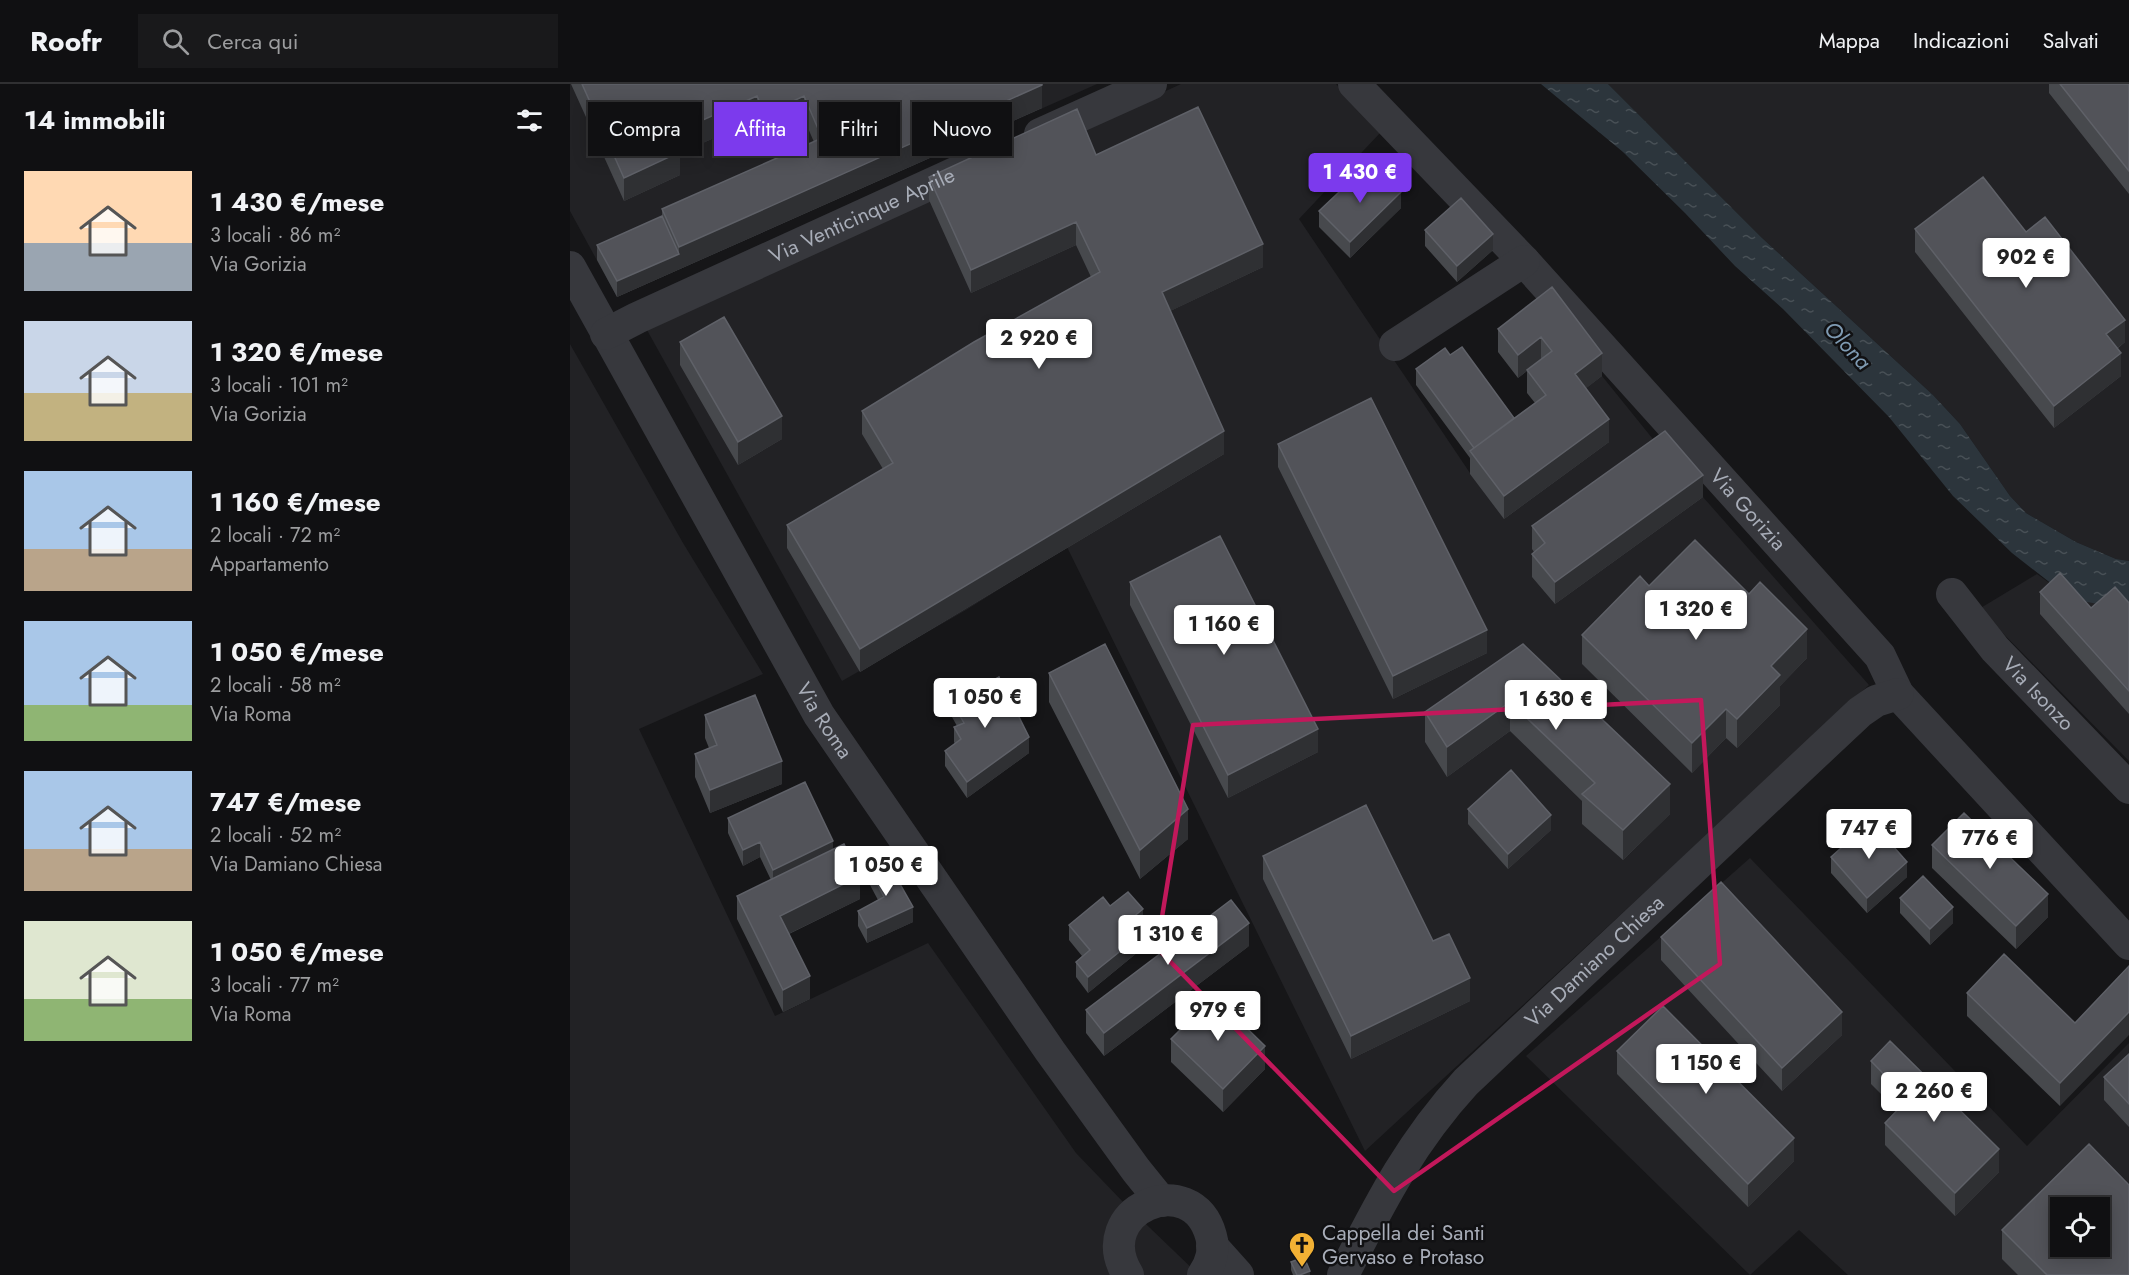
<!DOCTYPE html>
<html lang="it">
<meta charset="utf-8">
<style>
:root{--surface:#101012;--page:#19191b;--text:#f1f3f6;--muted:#9c9d9f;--line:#303032;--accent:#7c3aed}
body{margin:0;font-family:Jost,sans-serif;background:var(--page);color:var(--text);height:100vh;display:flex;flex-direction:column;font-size:22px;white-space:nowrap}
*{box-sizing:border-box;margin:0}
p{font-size:20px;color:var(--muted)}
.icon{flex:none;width:33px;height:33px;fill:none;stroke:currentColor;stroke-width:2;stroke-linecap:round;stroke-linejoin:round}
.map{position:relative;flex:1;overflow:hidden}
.panel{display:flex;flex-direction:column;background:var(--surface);width:570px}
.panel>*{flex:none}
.banner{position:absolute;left:18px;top:18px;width:570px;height:54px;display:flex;gap:12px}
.controls{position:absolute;left:1480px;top:1113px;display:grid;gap:12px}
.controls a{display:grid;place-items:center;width:60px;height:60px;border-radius:0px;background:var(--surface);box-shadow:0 3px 15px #0003,0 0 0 2px var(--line);font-size:30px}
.price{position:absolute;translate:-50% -51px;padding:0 14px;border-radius:6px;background:#fff;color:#222;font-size:20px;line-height:39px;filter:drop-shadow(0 2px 3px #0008)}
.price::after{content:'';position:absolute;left:50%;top:36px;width:18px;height:14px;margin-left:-9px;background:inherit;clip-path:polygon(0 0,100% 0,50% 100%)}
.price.selected{background:var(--accent);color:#fff}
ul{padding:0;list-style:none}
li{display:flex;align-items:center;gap:18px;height:150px;padding:0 24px}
li span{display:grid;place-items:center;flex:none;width:168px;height:120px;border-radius:0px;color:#555}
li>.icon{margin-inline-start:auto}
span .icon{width:72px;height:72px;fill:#fffc;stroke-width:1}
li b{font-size:26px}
h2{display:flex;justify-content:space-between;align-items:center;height:72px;padding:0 24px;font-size:26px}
.chip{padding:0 21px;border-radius:0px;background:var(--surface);box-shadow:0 3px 15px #0003,0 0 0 2px var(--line);font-size:21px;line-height:54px}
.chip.selected{background:var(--accent);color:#fff}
header{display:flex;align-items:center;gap:36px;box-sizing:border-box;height:84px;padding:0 30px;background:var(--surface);border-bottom:2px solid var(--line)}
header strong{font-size:28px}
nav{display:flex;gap:33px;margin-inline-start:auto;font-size:21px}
.search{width:420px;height:54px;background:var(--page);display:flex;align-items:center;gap:15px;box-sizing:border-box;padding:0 21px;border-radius:0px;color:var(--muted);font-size:22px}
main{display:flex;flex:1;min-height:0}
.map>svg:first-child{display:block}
.built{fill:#222225;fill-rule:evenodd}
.water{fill:url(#water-ripples)}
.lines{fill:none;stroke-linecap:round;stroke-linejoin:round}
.minor{stroke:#37383d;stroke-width:32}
.wall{fill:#47494d}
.shaded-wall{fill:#2f3033}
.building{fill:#525359;stroke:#5f6168;stroke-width:1.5;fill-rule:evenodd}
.marked{fill:none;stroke:#c2185b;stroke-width:4.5;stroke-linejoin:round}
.labels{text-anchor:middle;stroke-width:5;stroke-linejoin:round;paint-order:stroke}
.street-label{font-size:21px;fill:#a8adb8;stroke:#111113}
.poi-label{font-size:21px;fill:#a8adb8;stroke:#111113;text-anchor:start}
.water-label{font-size:22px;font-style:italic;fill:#7f9bb3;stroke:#111113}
</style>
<header>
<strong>Roofr</strong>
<div class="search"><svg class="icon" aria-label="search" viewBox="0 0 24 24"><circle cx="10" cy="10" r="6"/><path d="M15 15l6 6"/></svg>Cerca qui</div>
<nav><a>Mappa</a><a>Indicazioni</a><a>Salvati</a></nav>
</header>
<main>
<section class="panel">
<h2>14 immobili<svg class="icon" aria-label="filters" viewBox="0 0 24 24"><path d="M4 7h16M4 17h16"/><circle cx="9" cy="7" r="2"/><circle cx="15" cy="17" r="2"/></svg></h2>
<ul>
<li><span style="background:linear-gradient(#ffd9b3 60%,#9aa5b1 0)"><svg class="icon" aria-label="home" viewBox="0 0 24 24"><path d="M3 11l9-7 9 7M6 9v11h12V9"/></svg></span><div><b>1 430 €/mese</b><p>3 locali · 86 m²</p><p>Via Gorizia</p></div></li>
<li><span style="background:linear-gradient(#c9d6e8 60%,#c2b280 0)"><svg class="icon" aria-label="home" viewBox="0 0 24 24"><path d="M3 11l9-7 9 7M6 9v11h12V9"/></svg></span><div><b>1 320 €/mese</b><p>3 locali · 101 m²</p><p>Via Gorizia</p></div></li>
<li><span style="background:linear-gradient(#a9c7e8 65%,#b9a48a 0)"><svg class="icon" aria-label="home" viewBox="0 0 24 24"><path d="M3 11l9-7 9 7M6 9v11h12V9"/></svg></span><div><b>1 160 €/mese</b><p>2 locali · 72 m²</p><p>Appartamento</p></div></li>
<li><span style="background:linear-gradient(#a9c7e8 70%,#8fb573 0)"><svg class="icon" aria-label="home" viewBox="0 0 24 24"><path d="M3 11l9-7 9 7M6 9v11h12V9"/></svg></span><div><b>1 050 €/mese</b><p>2 locali · 58 m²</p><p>Via Roma</p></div></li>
<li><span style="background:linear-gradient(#a9c7e8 65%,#b9a48a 0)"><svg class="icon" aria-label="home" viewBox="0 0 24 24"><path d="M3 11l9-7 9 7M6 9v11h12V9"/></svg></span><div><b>747 €/mese</b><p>2 locali · 52 m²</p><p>Via Damiano Chiesa</p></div></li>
<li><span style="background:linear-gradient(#dfe7d0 65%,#8fb573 0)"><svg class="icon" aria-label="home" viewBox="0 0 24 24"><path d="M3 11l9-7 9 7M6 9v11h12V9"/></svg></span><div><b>1 050 €/mese</b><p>3 locali · 77 m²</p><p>Via Roma</p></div></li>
</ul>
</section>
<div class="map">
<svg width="1559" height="1191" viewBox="0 0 1559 1191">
<defs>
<pattern id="water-ripples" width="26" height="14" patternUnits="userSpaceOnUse" patternTransform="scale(1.5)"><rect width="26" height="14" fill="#2c353c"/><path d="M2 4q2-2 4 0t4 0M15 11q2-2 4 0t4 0" fill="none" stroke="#485056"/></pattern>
</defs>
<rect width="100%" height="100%" fill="#161618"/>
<path class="built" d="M0,0H527L47,213L0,127Z
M611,0H766L810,49L729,135L900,389L1032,292L1095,370L1299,601L795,1067L497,463L396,526L272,597L77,246Z
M1038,0H1559V477L1546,475L1506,458L1456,429L1440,412L1390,340L1363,311L1191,153Z
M0,260L113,459L193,590L69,645L205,932L358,859L506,1069L554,1119L629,1191H0Z
M1467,490L1492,508L1559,526V677L1409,525Z
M1180,774L1457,1062L1559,959V1191H1278L1229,1146L1180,1191L956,972ZM1491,1124H1530V1162H1491Z"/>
<path class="water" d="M971,0H1038L1191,153L1363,311L1390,340L1440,412L1456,429L1506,458L1546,475L1559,477V526L1507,516L1492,508L1442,469L1383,412L1319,333L1213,225L1165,182L1115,129L1053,68Z"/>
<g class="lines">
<g class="minor">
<path id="s1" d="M784,0L954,177L1310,572L1328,610L1559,860"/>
<path d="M470,50L581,0"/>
<path id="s2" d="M0,183L249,631L480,967L566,1086L591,1117"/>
<path id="s3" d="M36,250L67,234L398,83"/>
<path d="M825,261L954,177"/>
<path id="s4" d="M1382,510L1425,565L1559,704"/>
<path d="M642,1162L668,1191"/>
<path d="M558,1191C518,1126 622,1082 641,1152C645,1165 641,1180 633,1191"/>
<path id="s5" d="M773,1191C810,1119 840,1059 896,998L1290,628L1306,617L1328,610"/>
</g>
</g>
<path class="wall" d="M1,0H472V24L47,213L27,176V161L92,132V125L244,58L234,35L195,53L187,35L110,69V91L54,117Z
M1479,0H1559V110L1479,9Z
M526,71L693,183L600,227L654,370L290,588L217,464V441L313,385L292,350V327L521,193L506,161L401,209L359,116V93Z
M793,99L831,124L780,174L749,143V127Z
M1345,145L1456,148L1555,258L1547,265L1551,292L1484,344L1345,168Z
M855,146L923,166L887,198L855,162Z
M982,203L1032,292L1016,304L1039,358L934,435L900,390V374L846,301V285L880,271L944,334L965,319L957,309V287L948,294L928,268V245Z
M110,258L212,355L168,381L110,281Z
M708,360L917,569L823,615L708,383Z
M1133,413L985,520L962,493V470L964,468L962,465V442Z
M560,498L748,668L658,714L560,521Z
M1079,502L1237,574L1210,602V621L1167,664L1156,654L1122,689L1012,580V551Z
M1470,508L1521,524L1559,519V630L1470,530Z
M953,560L1100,730L1053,776L1012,740V717L940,647L877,693L855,658V628Z
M479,589L618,755L570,795L479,618Z
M382,618L459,669L397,714L375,682V667L385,660L384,658V643L387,642L382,633Z
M135,631L212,700L140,729L125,693V670L139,664L135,654Z
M898,725L981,746L938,785L898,740Z
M158,734L263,765L290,815L219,850L240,915L213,928L167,835V812L201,796L190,773L173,782L158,749Z
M1362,761L1478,833L1446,865L1362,784Z
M693,772L863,857L900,917L781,975L693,795Z
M1261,773L1337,793L1297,829L1261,789Z
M300,786L343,838L297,859L288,842V827L308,816L300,801Z
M1330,814L1383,839L1360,861L1330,829Z
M540,822L573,841L564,848L568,868L518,909L506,893V878L512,872L499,856V841Z
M1091,853L1272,951L1212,1007L1091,876Z
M679,862L534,972L516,949V926Z
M1397,909L1505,939L1490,1022L1397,932Z
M601,955L695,985L653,1028L601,978Z
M1047,967L1224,1077L1178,1123L1047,990Z
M1559,970V1043L1534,1016V993Z
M1301,977L1429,1088L1385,1132L1315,1061V1039L1327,1026L1301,1000Z
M1432,1146L1559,1191H1448L1432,1175Z
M721,1178L740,1191H723L721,1186Z"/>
<path class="shaded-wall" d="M472,1V24L47,213V197L109,170V163Z
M187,12V35L110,69V91L54,117V94L101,50Z
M234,12V35L195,53V30Z
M831,108V124L780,174V158Z
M506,138V161L401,209V186Z
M923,150V166L887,198V182Z
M693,160V183L592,231V208Z
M1555,236V258L1536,273V250Z
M971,253V276L948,294V271Z
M1032,269V292L1005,313V290Z
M1551,269V292L1484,344V322Z
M212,332V355L168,381V358Z
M1039,335V358L934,435V412Z
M654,347V370L290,588V565Z
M1133,391V413L985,520V498Z
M1237,545V574L1210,602V621L1167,664V635L1201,582Z
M917,546V569L823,615V592Z
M940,618V647L877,693V663Z
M1156,625V654L1122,689V659Z
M748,645V668L658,714V691Z
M459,653V669L397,714V698Z
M212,677V700L140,729V706Z
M1100,700V730L1053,776V746Z
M618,725V755L570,795V766Z
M981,731V746L938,785V770Z
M263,757V773L203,801V786Z
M190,758V773L173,782V766Z
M1337,778V793L1297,829V814Z
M290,792V815L210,854V832Z
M1478,810V833L1446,865V842Z
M343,823V838L297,859V844Z
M1383,823V839L1360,861V845Z
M573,825V841L556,854V839Z
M679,839V862L534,972V949Z
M568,853V868L518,909V893Z
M240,892V915L213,928V906Z
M900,894V917L781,975V952Z
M1272,928V951L1212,1007V984Z
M1559,928V951L1490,1022V999Z
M695,962V985L653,1028V1005Z
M1224,1054V1077L1178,1123V1100Z
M1429,1065V1088L1385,1132V1109Z
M740,1187V1191H730Z"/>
<path class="building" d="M12,0H472V1L109,163L92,125L252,54L234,12L195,30L187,12L101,50L110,68L54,94Z
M1490,0H1559V87Z
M628,23L693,160L592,208L654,347L290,565L217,441L323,379L292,327L404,258L530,188L506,138L401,186L359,93L507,25L526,71Z
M808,85L831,108L780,158L749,127L786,92L793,99Z
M1413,93L1456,148L1475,133L1555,236L1536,250L1551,269L1484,322L1345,145Z
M891,114L923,150L887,182L855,146Z
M92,132L109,170L47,197L27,161Z
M982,203L1032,269L1005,290L1039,335L934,412L900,367L976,311L957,286L982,267L971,253L948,271L928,245Z
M154,233L212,332L168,358L110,258Z
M892,263L944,334L904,364L846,285L875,264L880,271Z
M801,314L917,546L823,592L708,360Z
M1095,347L1133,391L985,498L962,470L975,459L962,442Z
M650,452L748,645L658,691L560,498Z
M1125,456L1179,510L1190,498L1237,545L1201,582L1210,591L1167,635L1156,625L1122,659L1012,551L1070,492L1079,502Z
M1490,489L1521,524L1545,503L1559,519V607L1470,508Z
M535,560L618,725L570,766L479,589Z
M953,560L1100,700L1053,746L1012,710L1025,699L940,618L877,663L855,628Z
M429,593L459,653L397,698L375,667L391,655L384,643L394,639L382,618Z
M185,611L212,677L140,706L125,670L147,661L135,631Z
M941,686L981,731L938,770L898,725Z
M235,698L263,757L203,786L190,758L173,766L158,734Z
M796,721L863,857L879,850L900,894L781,952L693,772Z
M1394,729L1478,810L1446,842L1362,761Z
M1301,737L1337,778L1297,814L1261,773Z
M274,760L290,792L210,832L240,892L213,906L167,812Z
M317,777L343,823L297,844L288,827L314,813L300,786Z
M1353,792L1383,823L1360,845L1330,814Z
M1151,798L1272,928L1212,984L1091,853Z
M558,808L573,825L556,839L568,853L518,893L506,878L520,866L499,841L533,813L540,822Z
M661,816L679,839L534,949L516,926Z
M1434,870L1505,939L1559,882V928L1490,999L1397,909Z
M644,912L695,962L653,1005L601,955Z
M1093,922L1224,1054L1178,1100L1047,967Z
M1320,957L1429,1065L1385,1109L1315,1039L1338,1015L1301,977Z
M1559,970V1020L1534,993Z
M1519,1060L1559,1101V1191H1477L1432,1146ZM1491,1124H1530V1162H1491Z
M734,1173L740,1187L730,1191H727L721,1178Z"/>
<path class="marked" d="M1131,616L1150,880L824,1107L587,864L623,641Z"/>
<defs>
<g id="church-pin" transform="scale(1.35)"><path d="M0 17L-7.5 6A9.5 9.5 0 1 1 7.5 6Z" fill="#f2b134" stroke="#111113"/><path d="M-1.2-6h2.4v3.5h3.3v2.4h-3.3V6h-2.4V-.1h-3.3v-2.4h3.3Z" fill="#111"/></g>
</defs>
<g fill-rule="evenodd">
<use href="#church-pin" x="732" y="1161"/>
</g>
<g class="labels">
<g class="street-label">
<text dy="7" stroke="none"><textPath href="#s3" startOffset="282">Via Venticinque Aprile</textPath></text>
<text dy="7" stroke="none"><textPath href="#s1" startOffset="580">Via Gorizia</textPath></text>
<text dy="7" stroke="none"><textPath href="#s4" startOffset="132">Via Isonzo</textPath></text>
<text dy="7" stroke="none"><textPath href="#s2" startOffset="520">Via Roma</textPath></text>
<text dy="7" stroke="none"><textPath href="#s5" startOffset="406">Via Damiano Chiesa</textPath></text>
</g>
<g class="poi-label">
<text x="752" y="1156">Cappella dei Santi<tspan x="752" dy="24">Gervaso e Protaso</tspan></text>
</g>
<g class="water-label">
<text transform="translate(1278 261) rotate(47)" y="8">Olona</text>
</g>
</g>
</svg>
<div class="controls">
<a><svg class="icon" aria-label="locate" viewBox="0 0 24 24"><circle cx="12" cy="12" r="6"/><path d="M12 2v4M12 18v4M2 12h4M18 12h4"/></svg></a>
</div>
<b class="price selected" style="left:790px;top:120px">1 430 €</b>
<b class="price" style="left:1456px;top:205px">902 €</b>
<b class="price" style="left:469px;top:286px">2 920 €</b>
<b class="price" style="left:1126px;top:557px">1 320 €</b>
<b class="price" style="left:654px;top:572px">1 160 €</b>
<b class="price" style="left:415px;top:645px">1 050 €</b>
<b class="price" style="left:986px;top:647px">1 630 €</b>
<b class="price" style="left:1299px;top:776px">747 €</b>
<b class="price" style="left:1420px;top:786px">776 €</b>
<b class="price" style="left:316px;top:813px">1 050 €</b>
<b class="price" style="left:598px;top:882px">1 310 €</b>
<b class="price" style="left:648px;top:958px">979 €</b>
<b class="price" style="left:1136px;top:1011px">1 150 €</b>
<b class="price" style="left:1364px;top:1039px">2 260 €</b>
<div class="banner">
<a class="chip">Compra</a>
<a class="chip selected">Affitta</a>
<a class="chip">Filtri</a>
<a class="chip">Nuovo</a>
</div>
</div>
</main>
